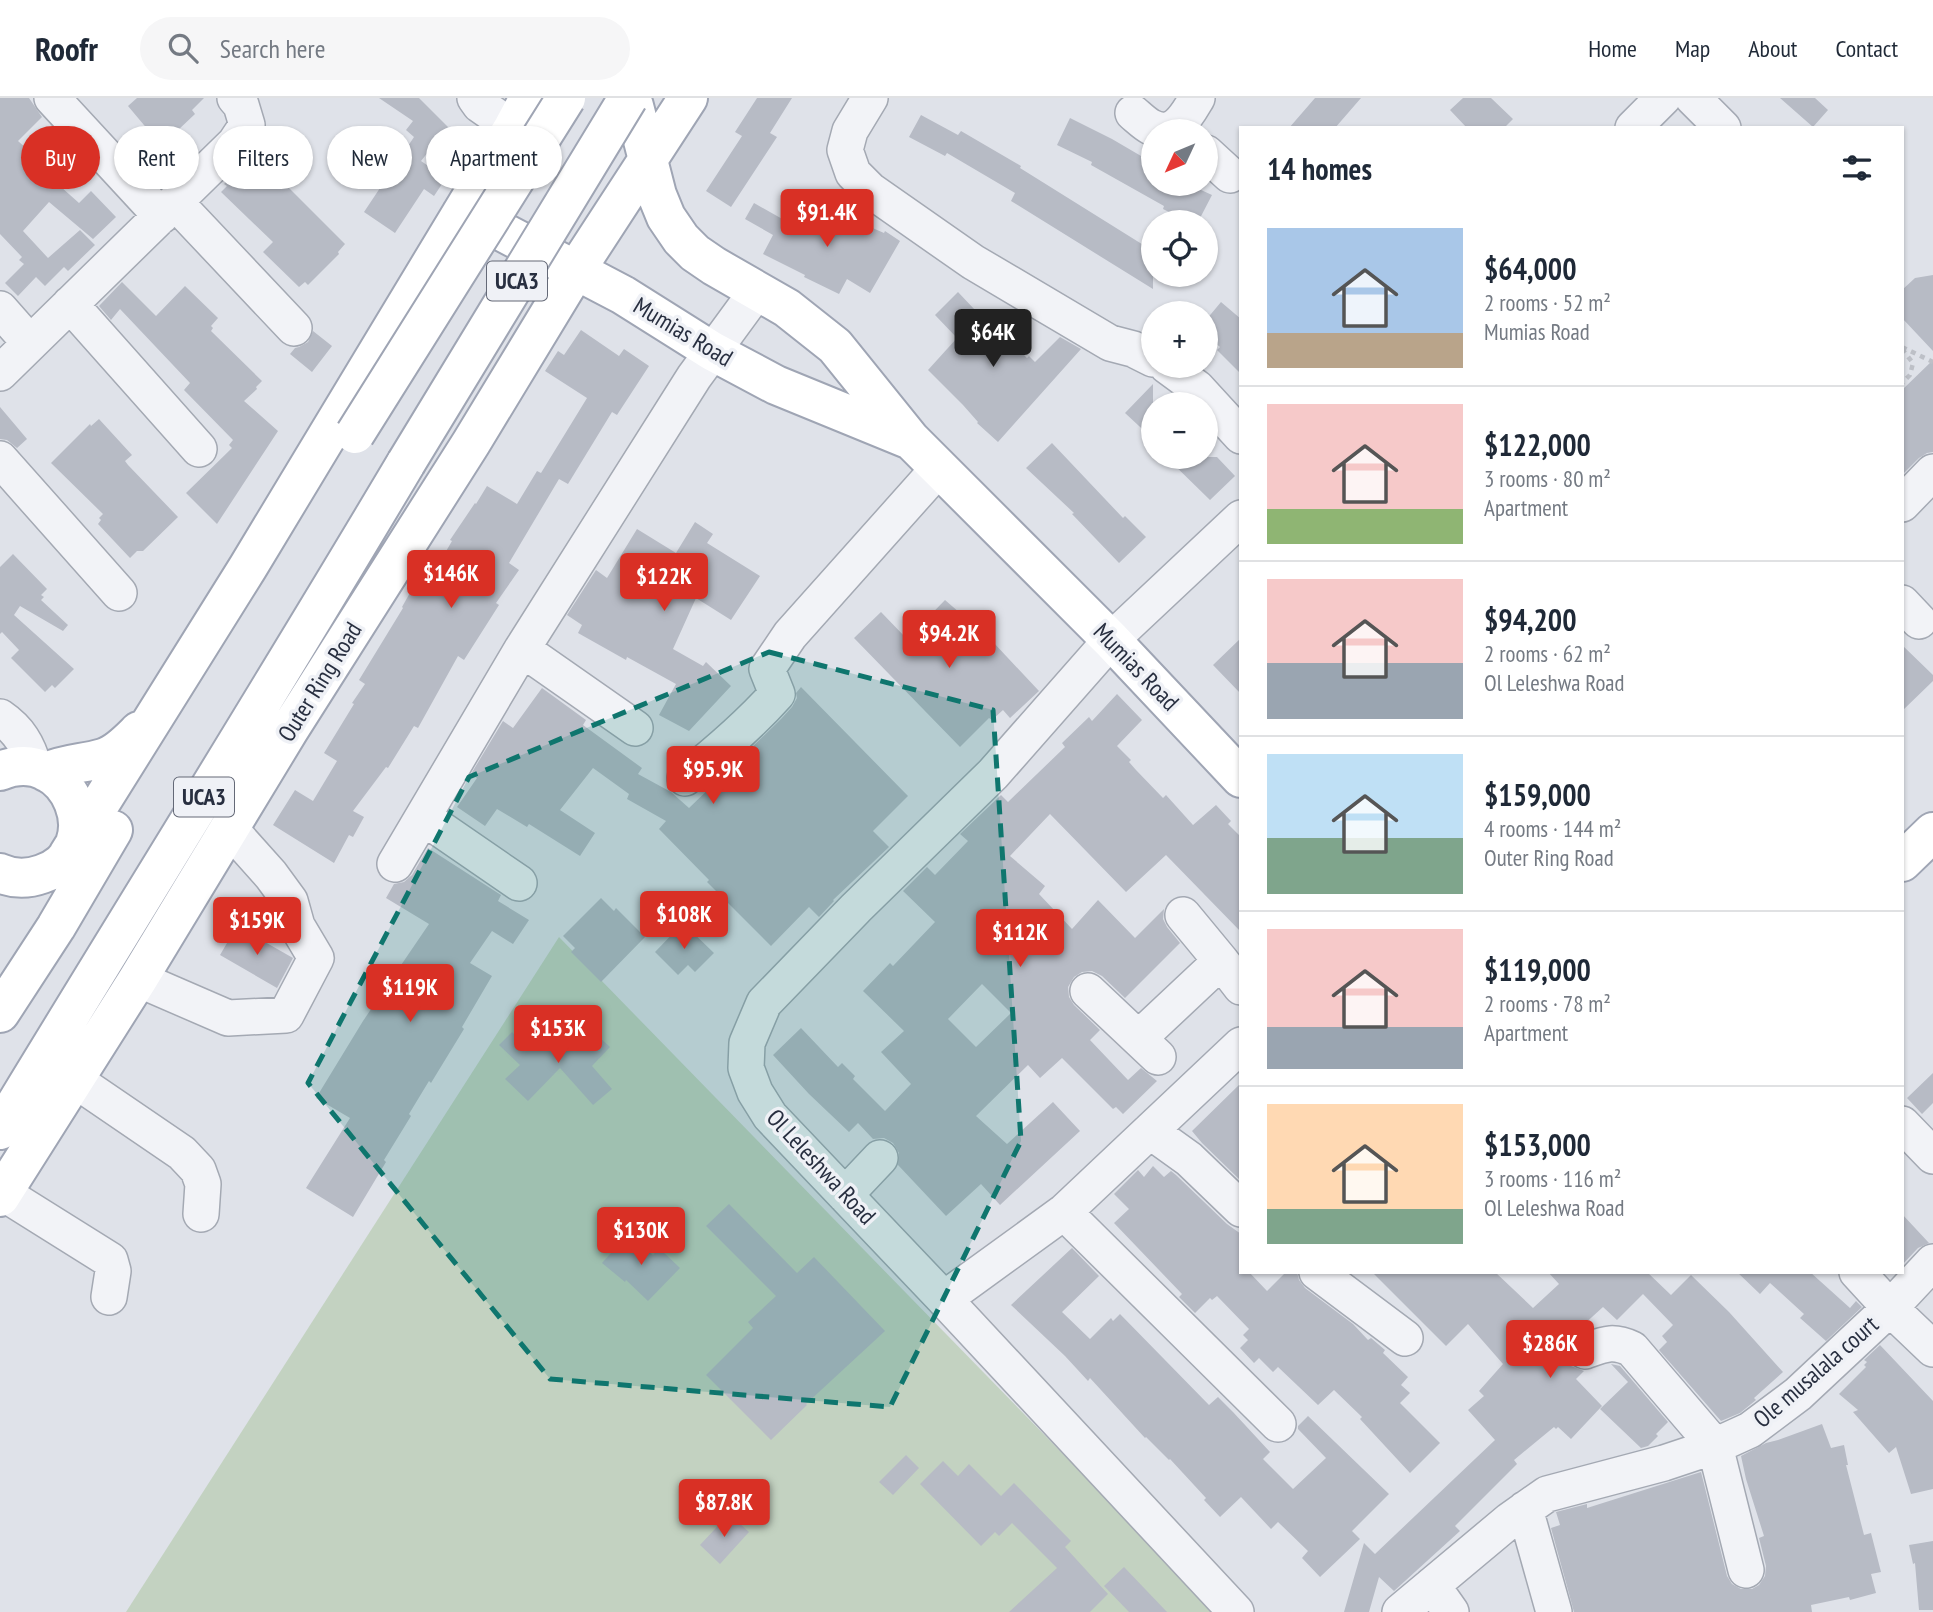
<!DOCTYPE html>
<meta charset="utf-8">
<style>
:root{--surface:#fff;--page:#f6f6f7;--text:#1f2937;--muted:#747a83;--line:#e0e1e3;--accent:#d93025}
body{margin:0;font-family:"PT Sans Narrow",sans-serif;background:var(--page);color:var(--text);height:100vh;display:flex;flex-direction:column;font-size:26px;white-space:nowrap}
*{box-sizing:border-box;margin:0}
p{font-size:23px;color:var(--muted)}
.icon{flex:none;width:38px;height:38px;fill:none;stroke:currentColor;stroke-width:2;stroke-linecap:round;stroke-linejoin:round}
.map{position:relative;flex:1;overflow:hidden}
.panel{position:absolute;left:1239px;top:28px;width:665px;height:1148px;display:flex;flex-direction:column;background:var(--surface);border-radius:0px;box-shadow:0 2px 5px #0004}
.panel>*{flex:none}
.top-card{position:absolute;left:21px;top:28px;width:665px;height:63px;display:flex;gap:14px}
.needle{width:46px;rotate:226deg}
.tools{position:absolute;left:1141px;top:21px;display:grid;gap:14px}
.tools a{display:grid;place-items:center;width:77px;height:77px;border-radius:50%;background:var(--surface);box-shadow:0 2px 5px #0004;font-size:35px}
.price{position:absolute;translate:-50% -60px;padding:0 16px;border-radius:7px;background:var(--accent);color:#fff;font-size:23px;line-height:46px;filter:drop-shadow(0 2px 4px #0008)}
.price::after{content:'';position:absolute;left:50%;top:42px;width:21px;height:16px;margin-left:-10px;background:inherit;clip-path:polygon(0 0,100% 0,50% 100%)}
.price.selected{background:#222;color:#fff}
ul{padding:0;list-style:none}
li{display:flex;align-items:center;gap:21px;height:175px;padding:0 28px}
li+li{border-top:2px solid var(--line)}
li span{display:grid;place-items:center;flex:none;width:196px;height:140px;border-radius:0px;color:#555}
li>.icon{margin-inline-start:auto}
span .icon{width:84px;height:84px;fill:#fffc;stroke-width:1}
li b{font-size:30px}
h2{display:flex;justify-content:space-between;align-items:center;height:84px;padding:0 28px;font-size:30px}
.tag{padding:0 24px;border-radius:32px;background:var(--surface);box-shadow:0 2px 5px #0004;font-size:24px;line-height:63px}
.tag.selected{background:var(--accent);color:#fff}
header{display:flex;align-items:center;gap:42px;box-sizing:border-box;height:98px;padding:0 35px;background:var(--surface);border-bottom:2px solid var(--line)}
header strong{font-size:33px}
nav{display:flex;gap:38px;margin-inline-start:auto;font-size:24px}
.search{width:490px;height:63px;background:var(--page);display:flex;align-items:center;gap:18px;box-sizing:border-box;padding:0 24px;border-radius:38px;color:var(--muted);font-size:26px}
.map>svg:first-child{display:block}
.green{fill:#c3d2c1}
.building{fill:#b7bbc5;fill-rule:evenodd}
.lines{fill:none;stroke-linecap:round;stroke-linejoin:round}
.minor-casing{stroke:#a4a9b3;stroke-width:38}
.major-casing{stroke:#9fa5b4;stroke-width:42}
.path{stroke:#bdc0c7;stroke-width:4.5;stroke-dasharray:5 5;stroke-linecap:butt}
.minor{stroke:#f2f3f7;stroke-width:35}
.major{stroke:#fff;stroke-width:38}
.major-bridge-casing{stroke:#9fa5b4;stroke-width:42;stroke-linecap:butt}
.major-bridge{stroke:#fff;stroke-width:38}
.marked{fill:#0f766e;fill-opacity:0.2;stroke:#0f766e;stroke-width:5;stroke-dasharray:14 9;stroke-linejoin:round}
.labels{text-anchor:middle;stroke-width:7;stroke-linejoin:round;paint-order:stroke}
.shield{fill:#eff1f6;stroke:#646977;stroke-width:2}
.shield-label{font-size:23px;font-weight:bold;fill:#282f40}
.street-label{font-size:24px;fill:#282f40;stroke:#eff1f6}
</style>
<header>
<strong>Roofr</strong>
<div class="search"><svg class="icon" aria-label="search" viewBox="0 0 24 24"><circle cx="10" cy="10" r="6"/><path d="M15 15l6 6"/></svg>Search here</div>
<nav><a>Home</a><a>Map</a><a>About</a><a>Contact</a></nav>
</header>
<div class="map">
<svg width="1933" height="1514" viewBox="0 0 1933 1514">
<rect width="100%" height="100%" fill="#dfe2e9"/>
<path class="green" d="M559,839L1217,1514H126Z"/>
<path class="building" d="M0,0H29L42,19L18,43L28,52L24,56L79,105L91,93L116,119L93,141L49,104L23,133L48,160L80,132L95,147L68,173L64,169L45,188L36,179L18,198L5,185L24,166L19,162L22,159L0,136Z
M137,0H204L192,12L195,16L176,34L191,50L175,64L128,8Z
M379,0H419L448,29L421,63L446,80L434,98L424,91L395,135L364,114L414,39L406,32L413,23Z
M757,0H792L770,35L777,39L731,109L706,93L742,38L735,34Z
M1315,0H1361L1335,30H1289Z
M1463,0H1491L1513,21L1504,30H1467L1450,12Z
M1780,0H1815L1828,12L1813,29Z
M921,17L958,37L961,33L1021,68L1020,70L1153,153V191L1011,103L1015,95L947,55L945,58L909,39Z
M1070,20L1112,41L1153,65V86H1188L1212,97L1198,124H1189L1163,111L1164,108L1091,67L1092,64L1057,47Z
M255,56L345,146L338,154L339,156L308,187L305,184L299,189L263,154L273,144L221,94L227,88L224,86Z
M754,105L800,131L812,111L831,124L834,118L852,126L854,122L884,135L885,133L900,143L870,195L847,181L839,196L804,179L805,177L763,156L773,137L745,121Z
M1933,177V253L1902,220V192L1915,180Z
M122,184L156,218L185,188L218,220L211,228L213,230L211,233L262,283L256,289L257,291L244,303L278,333L217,426L186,395L232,350L229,347L233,342L184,292L190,285L120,211L111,222L99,208Z
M958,194L992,230L994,227L1027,260L1029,258L1035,264L1060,239L1081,251L998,344L977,325L978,324L963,307L928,272L957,240L935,217Z
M1221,204L1241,221V276L1217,252L1220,249L1206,237V222Z
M581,232L619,258L624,251L649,268L617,317L612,314L568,386L559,381L509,465L519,472L496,505L499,507L464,562L458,558L418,630L414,628L388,670L386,669L353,713L364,719L353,739L349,737L334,765L273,727L295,692L313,703L337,663L324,655L354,606L352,605L365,586L359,582L403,510L402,509L411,493L420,498L452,443L450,442L475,405L476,406L487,388L517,406L537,373L541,375L587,300L545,273L558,253L564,257Z
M313,233L332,248L312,274L290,256L295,250L299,249L308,244Z
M1933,262V354L1927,355L1919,360L1902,377V292Z
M1153,286V341L1125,315Z
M0,309L27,341L17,350L7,342L0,341Z
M99,321L132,357L125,363L128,367L178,419L143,453H137L130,460L98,426L101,422L99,420L103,416L51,365L90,326L91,328Z
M1052,345L1123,420L1125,418L1146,439L1119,465L1072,416L1074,415L1026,370Z
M1166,359H1217L1235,378L1210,402Z
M695,424L713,436L707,445L760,478L731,522L696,500L673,551L703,568L706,564L731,588L689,633L659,617L676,586L627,559L626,562L578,535L582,527L567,517L596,472L607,480L637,431L676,455Z
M13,456L47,491L41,497L44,499L41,502L68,527L63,533L20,508L14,517L74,571L55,590L52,587L45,594L11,560L19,552L2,534L0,536V469Z
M945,502L975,528L991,546L993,544L1039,593L1010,620L1003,612L992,622L989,620L960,649L854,540L881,514L907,541Z
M1241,540V596L1213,567Z
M1902,547L1933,577V583L1902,613Z
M801,589L908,698L873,733L889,749L833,802L834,803L819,819L809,809L771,848L707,784L709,782L659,731L666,723L627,701L629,696L593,670L560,712L595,735L580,758L529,726L527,729L497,711L485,728L457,709L477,680L471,676L503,623L513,630L542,590L586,622L583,627L642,670L638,676L671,694L689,710L781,621L792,609L797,600L796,595Z
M1117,596L1142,622L1117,648L1131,662L1129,664L1136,672L1163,700L1166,697L1193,727L1216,707L1231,723L1228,726L1241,739V834L1166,757L1126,794L1050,716L1010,758L1045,788L1039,796L1072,831L1098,802L1135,840L1164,811L1163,821L1167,829L1180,845L1125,900L1102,878L1092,873L1082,874L1074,879L1068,889L1069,899L1074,907L1100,932L1090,942L1128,982L1141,970L1157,983L1123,1016L1116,1009L1113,1011L1062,960L1040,980L1028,967L976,1018L1007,1046L1053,1004L1080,1033L1000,1107L981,1086L946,1118L898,1067L899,1055L893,1045L884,1040L873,1041L858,1025L849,1034L809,996L773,957L801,930L838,969L842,965L855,978L853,981L885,1013L911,986L881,954L904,933L863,893L890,865L893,868L935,824L903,793L927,769L935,777L968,743L960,736L1001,697L1008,704L1065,649L1062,645L1089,619L1092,623ZM982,886L1011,915L976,949L948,921Z
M428,750L501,797L498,803L529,822L513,846L492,833L470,865L492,878L462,929L464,931L431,985L429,983L409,1016L411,1018L384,1062L386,1064L353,1119L306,1090L350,1020L316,1000L363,923L429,826L386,800L394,786L404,784L412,777Z
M601,800L614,813L616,810L645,839L601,884L571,854L575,850L563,838Z
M683,825L714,855L695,874L688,867L678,877L655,854Z
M237,828L293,860L277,890L220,857Z
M588,929L610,949L592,968L612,991L593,1007L560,970L528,1003L505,981L520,967L499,947L512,934L526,948L535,938L558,961Z
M1933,975V1005L1922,1016L1907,1000Z
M1241,985V1079L1239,1081L1202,1045L1192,1033Z
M1153,1068L1164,1079L1171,1073L1176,1077L1227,1126L1241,1136V1174H1249L1267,1193L1286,1174H1297L1299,1182L1305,1190L1353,1226L1368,1242L1371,1240L1385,1252L1383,1255L1408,1279L1401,1287L1410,1295L1400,1305L1440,1345L1410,1375L1360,1321L1362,1319L1334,1292L1318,1307L1278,1269L1273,1274L1259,1260L1254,1265L1240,1250L1248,1242L1243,1237L1249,1231L1217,1198L1212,1202L1210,1200L1195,1215L1179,1199L1182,1196L1114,1125L1129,1111L1114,1096L1138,1072L1144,1079Z
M729,1106L797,1175L814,1159L885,1233L806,1306L807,1307L771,1342L706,1277L753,1230L748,1224L776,1198L706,1128Z
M1902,1116L1929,1145L1918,1150L1902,1167Z
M629,1135L653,1157L659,1150L680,1170L648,1203L626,1182L625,1184L602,1165Z
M1072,1150L1099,1178L1062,1214L1090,1241L1111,1220L1113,1223L1120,1216L1209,1307L1218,1299L1233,1314L1270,1354L1263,1361L1293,1391L1326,1360L1298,1331V1328L1308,1318L1389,1396L1352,1433L1360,1441L1320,1479L1302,1460L1308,1453L1278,1424L1271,1431L1241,1399L1220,1419L1204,1402L1206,1400L1170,1361L1169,1362L1146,1339L1145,1340L1090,1280L1088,1283L1065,1258L1011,1207Z
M1372,1174H1495L1533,1210L1559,1186L1548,1174H1647L1671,1197L1691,1177L1729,1214L1783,1274L1754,1300L1756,1302L1740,1315L1721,1323L1659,1252L1667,1244L1662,1238L1673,1227L1643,1196L1617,1222L1603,1209L1570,1239L1565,1250L1566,1260L1571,1268L1584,1273L1576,1281L1602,1308L1571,1341L1558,1329L1556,1331L1554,1329L1514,1362L1517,1366L1455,1428L1460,1433L1394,1493L1379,1479L1369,1514H1344L1364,1445L1375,1456L1495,1342L1468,1312L1484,1298L1479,1293L1503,1266L1468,1226L1446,1248Z
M1737,1174H1810L1850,1210L1856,1203L1862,1209L1826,1243L1800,1220L1804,1216L1770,1185L1760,1196Z
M1880,1247L1933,1303V1391L1911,1396L1896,1349L1889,1355L1853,1314L1858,1312L1839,1296L1866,1269L1864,1267L1867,1264L1864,1262Z
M1611,1266L1620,1268L1668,1324L1656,1336L1658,1338L1648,1348L1641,1350L1600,1311L1628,1284Z
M1822,1326L1831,1350L1844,1347L1848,1367H1846L1864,1437L1871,1435L1881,1474L1871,1476L1876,1495L1850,1502L1849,1499L1811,1507L1812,1514H1574L1551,1430L1560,1427L1556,1414L1587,1406V1410L1701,1374L1727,1478L1732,1486L1741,1491H1752L1759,1487L1765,1478L1766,1468L1759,1440L1764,1438L1746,1381L1741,1358L1766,1345L1778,1342Z
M906,1357L919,1370L893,1397L879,1384Z
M943,1363L958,1378L969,1366L1001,1398L1014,1385L1071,1443L1065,1449L1108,1496L1090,1514H1009L1057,1470L1012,1425L999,1438L995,1434L981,1448L920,1386Z
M729,1416L749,1434L720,1466L700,1447Z
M1933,1443V1512H1919L1915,1465L1913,1466L1909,1447Z
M1124,1469L1167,1514H1129L1104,1488Z"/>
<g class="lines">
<g class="minor-casing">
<path id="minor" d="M52,0L161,118
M475,0L480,7L513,30
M870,0L850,33L845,52L853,75L870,92L973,164L1110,245L1133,251L1153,261
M1693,0L1723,30
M1133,15C1139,20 1145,26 1151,29C1175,41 1187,17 1197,0
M1633,30L1663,0
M1206,55L1230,77
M175,104L294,230
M70,206L199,351
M0,211L30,245
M1167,268L1197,290L1241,338
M0,275L235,45L247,27L241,7L235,0
M0,361L119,495
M1902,406L1933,374
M1241,420L1111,542L993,676L856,810L764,905L747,945L746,970L755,994L770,1018L944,1201L1064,1114L1241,947
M1902,505L1919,523
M522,551L635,630
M0,619C19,632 28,647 34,669
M685,680C718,654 749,627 777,596L767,571L790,537L939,370
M423,719L519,785
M395,766L522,551L694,279L757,193
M1183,817L1221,863
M138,881L228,920L286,917L316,860L297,828L290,803L271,777L230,731
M1088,893L1158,959
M1139,940L1221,863L1241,889
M75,982L182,1055L198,1072L203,1086L201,1116
M1902,1026L1933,1058
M1150,1033L1189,1061L1241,1111
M3,1095L110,1162L113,1173L109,1199
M845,1097L880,1060
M1064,1114L1278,1326
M1317,1174L1405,1240
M1857,1174L1890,1210L1933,1251
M944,1201L1236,1514
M1585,1253C1605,1246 1613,1242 1632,1251L1715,1348L1746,1472
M1525,1411L1554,1514
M1432,1487L1451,1514
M1400,1514L1510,1422L1547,1396L1664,1365L1715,1348L1750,1332L1798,1296L1890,1210L1933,1164"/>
</g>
<g class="major-casing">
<path id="major" d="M629,0L634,8L639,27L657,97L666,119L681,141L695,155L714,168L787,210L835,248L910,341L1111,542L1241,680
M461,116L497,131L623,197L712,253L776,287L908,341
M0,673C70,644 112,752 42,776C28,781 13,781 0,775
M46,674C66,665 83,666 103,660C117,656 129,643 139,633
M68,757L248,469L513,30L529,0
M1902,764L1933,734
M0,915L56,829L113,732
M0,1032C135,810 273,589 406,365
M0,1099L138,881L289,632L471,345L576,172L688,0"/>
</g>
<path class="path" d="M1902,249L1933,264
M1902,251L1913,265L1910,277L1902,285"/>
<use href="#minor" class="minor"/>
<use href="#major" class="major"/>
<g class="major-bridge-casing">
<path id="major-bridge" d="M355,336L566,0
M406,365L628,0"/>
</g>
<use href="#major-bridge" class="major-bridge"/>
</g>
<path class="marked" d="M769,554L993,612L1021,1043L890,1309L550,1281L308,985L469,679Z"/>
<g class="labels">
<g class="shield">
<rect x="487" y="163.5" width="60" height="39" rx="5"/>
<rect x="174" y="679.5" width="60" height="39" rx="5"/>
</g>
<g class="shield-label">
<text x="517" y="191">UCA3</text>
<text x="204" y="707">UCA3</text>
</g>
<g class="street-label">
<text transform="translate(683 234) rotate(31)" y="8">Mumias Road</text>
<text transform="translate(1136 569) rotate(46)" y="8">Mumias Road</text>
<text transform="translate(320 584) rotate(-58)" y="8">Outer Ring Road</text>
<text transform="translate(821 1069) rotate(47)" y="8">Ol Leleshwa Road</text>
<text transform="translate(1816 1274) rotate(-41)" y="8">Ole musalala court</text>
</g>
</g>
</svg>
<div class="tools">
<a><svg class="needle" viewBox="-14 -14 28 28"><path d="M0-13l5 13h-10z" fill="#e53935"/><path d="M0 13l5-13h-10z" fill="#747a83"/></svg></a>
<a><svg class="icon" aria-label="locate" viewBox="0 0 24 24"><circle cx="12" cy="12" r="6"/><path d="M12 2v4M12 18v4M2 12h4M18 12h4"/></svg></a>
<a>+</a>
<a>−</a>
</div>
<b class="price" style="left:827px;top:151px">$91.4K</b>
<b class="price selected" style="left:993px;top:271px">$64K</b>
<b class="price" style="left:451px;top:512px">$146K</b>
<b class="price" style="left:664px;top:515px">$122K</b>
<b class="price" style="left:949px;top:572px">$94.2K</b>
<b class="price" style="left:713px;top:708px">$95.9K</b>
<b class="price" style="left:684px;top:853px">$108K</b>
<b class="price" style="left:257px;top:859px">$159K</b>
<b class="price" style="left:1020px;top:871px">$112K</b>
<b class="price" style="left:410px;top:926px">$119K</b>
<b class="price" style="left:558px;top:967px">$153K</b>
<b class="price" style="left:641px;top:1169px">$130K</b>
<b class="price" style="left:1550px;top:1282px">$286K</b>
<b class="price" style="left:724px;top:1441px">$87.8K</b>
<div class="top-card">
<a class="tag selected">Buy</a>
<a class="tag">Rent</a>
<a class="tag">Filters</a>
<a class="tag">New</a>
<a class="tag">Apartment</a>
</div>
<section class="panel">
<h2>14 homes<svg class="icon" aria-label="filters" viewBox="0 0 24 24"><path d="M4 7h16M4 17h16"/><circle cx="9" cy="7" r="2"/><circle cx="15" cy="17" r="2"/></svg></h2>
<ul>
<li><span style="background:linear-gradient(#a9c7e8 75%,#b9a48a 0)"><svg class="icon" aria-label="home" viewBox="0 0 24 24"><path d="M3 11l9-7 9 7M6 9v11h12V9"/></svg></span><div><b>$64,000</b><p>2 rooms · 52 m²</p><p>Mumias Road</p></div></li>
<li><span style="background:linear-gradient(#f6c9c9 75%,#8fb573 0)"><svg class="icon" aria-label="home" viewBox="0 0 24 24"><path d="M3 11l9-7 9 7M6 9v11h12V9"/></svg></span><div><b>$122,000</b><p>3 rooms · 80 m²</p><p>Apartment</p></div></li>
<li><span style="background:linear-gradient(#f6c9c9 60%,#9aa5b1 0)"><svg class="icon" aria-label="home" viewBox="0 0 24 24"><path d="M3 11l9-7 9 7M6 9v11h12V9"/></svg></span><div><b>$94,200</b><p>2 rooms · 62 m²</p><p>Ol Leleshwa Road</p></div></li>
<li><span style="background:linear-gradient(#bfe0f5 60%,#7fa58c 0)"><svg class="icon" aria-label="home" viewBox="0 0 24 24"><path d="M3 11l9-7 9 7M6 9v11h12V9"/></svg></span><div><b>$159,000</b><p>4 rooms · 144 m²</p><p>Outer Ring Road</p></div></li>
<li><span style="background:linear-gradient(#f6c9c9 70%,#9aa5b1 0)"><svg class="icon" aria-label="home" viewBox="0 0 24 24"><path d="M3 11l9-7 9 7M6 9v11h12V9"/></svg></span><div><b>$119,000</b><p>2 rooms · 78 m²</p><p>Apartment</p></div></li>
<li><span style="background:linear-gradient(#ffd9b3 75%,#7fa58c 0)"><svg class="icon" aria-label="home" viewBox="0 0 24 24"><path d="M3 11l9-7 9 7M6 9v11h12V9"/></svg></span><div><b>$153,000</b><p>3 rooms · 116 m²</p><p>Ol Leleshwa Road</p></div></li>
</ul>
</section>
</div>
